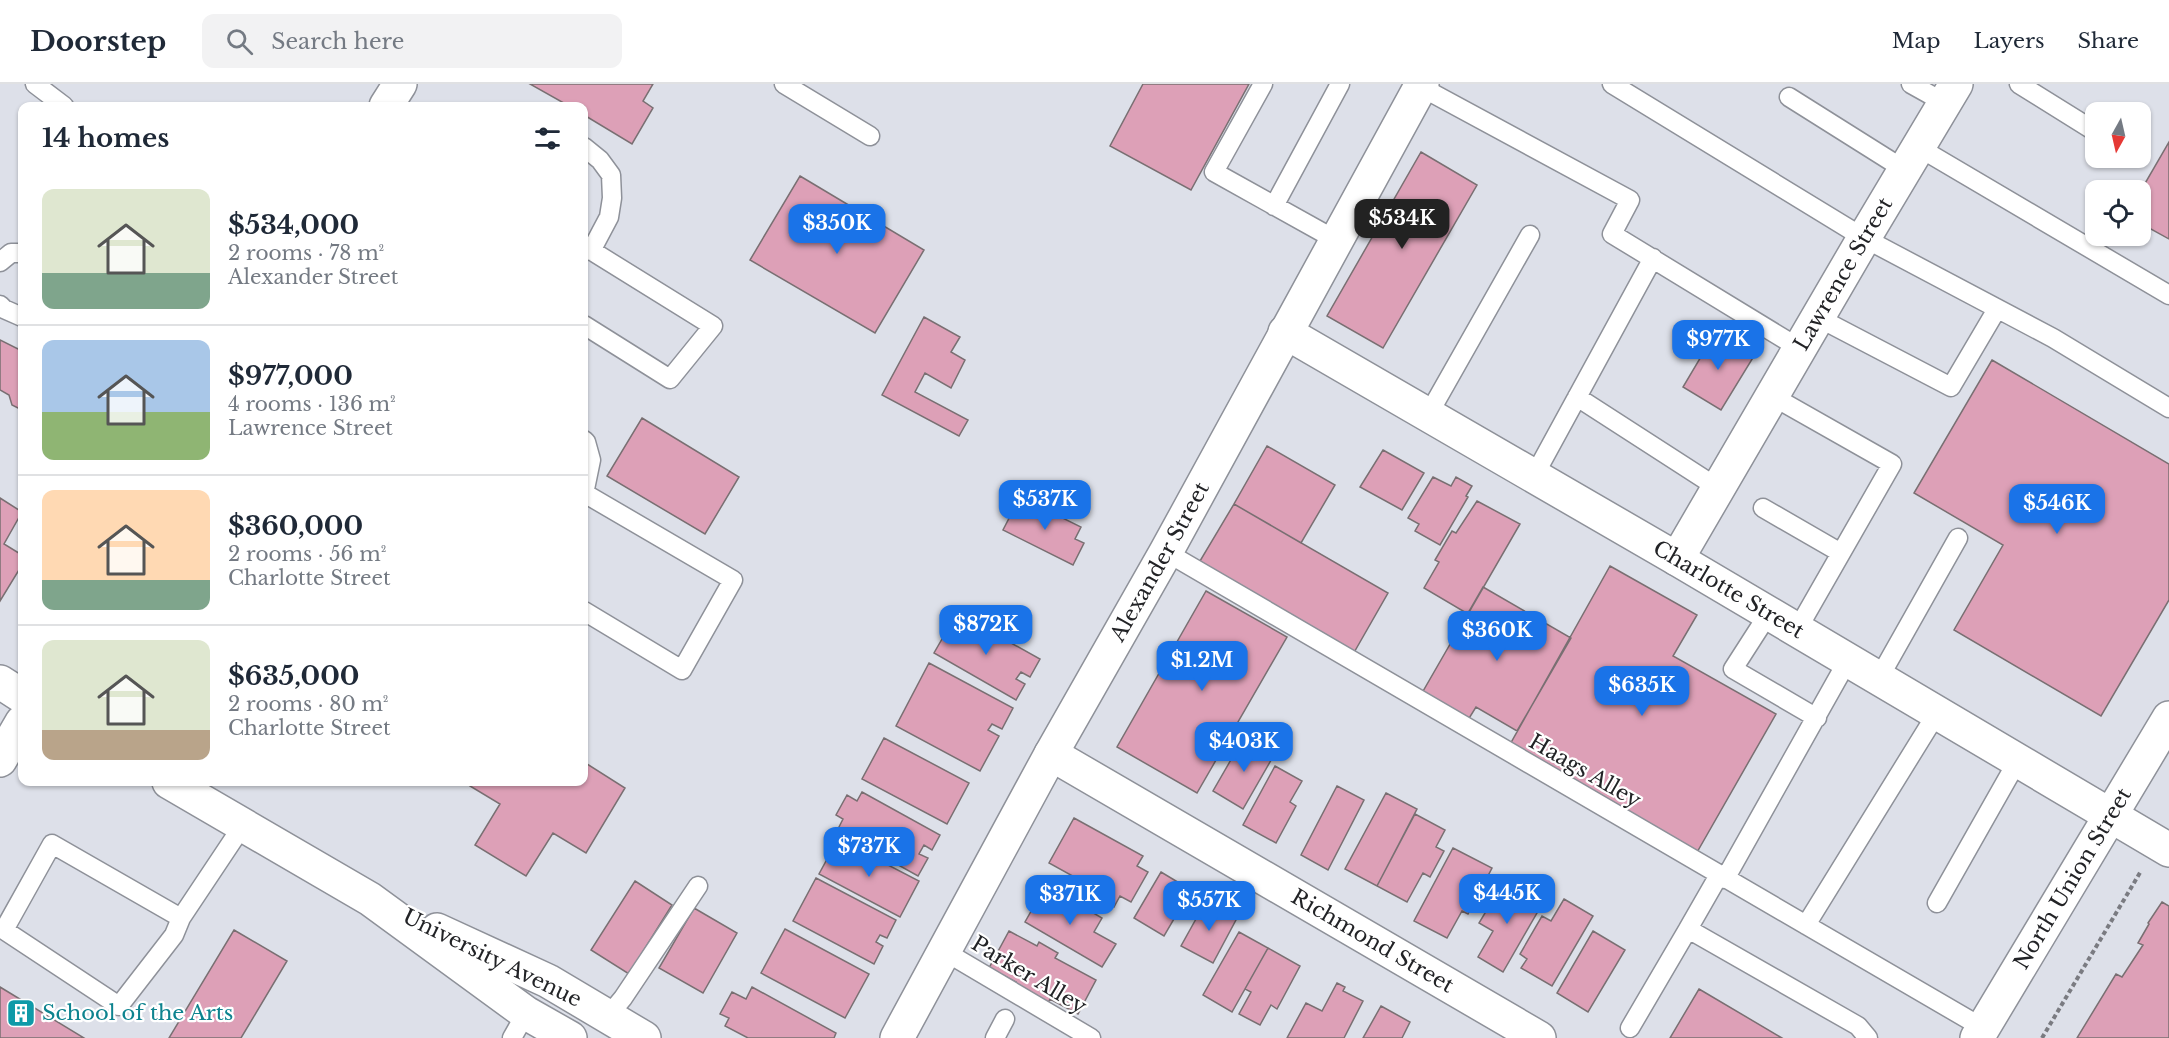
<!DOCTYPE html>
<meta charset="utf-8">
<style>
:root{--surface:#fff;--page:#f2f2f3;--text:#1f2937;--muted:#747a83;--line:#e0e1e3;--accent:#1a73e8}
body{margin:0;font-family:"Libre Baskerville",serif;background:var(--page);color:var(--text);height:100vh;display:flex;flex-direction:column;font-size:22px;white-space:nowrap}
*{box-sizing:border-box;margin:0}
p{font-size:20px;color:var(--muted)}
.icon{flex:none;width:33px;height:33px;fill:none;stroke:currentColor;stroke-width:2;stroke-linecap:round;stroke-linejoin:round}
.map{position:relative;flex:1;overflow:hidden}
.drawer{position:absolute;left:18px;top:18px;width:570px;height:684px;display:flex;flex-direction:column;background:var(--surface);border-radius:12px;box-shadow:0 2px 4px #0004}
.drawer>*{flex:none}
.needle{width:39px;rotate:188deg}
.fabs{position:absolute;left:2085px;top:18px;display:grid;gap:12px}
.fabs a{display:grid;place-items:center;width:66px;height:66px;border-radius:12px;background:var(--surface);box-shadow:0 2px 4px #0004;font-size:30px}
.price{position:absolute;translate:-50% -51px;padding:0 14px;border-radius:12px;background:var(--accent);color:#fff;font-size:20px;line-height:39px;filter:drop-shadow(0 2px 3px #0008)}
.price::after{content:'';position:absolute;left:50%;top:36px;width:18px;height:14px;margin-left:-9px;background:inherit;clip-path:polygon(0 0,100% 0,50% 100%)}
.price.selected{background:#222;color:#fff}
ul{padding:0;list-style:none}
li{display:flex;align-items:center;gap:18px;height:150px;padding:0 24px}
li+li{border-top:2px solid var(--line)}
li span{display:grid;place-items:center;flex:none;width:168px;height:120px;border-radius:12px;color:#555}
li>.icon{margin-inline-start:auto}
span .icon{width:72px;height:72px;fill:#fffc;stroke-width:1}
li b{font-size:26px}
h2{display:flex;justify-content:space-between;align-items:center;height:72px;padding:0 24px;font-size:26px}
header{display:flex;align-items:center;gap:36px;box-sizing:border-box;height:84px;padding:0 30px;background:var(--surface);border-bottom:2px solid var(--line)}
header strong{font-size:28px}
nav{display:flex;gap:33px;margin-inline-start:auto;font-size:21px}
.search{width:420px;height:54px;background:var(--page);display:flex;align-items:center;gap:15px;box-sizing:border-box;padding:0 21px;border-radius:12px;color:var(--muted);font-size:22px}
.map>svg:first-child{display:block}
.building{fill:#dda0b7;stroke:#796f72;stroke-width:1.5}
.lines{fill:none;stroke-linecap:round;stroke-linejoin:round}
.lane-casing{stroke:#8e9199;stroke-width:21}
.street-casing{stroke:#8e9199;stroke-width:36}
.secondary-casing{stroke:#8e9199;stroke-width:36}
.path{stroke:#7a7b81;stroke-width:4;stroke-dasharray:4.5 3;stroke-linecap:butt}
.lane{stroke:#fff;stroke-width:18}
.street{stroke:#fff;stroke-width:33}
.secondary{stroke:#fff;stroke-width:33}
.labels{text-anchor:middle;stroke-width:4.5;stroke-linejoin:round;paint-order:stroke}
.street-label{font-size:21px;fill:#222326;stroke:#fff}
.culture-label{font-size:21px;fill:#0d838f;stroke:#fff;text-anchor:start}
</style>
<header>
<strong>Doorstep</strong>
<div class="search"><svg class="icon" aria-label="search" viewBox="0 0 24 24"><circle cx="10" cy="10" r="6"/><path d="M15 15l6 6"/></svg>Search here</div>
<nav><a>Map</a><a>Layers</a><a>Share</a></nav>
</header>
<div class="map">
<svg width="2169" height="954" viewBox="0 0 2169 954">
<rect width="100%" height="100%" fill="#dde0e9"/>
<path class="building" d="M530,0H653L643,17L653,24L632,60L584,31V22H569Z
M1143,0H1249L1191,106L1110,62Z
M2169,58V155L2140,139V108Z
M1421,68L1477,101L1383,264L1327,232Z
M800,92L924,166L875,249L750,176Z
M924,233L960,253L951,268L965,276L951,304L925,289L915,308L968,336L959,352L882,311Z
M1715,249L1754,272L1721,326L1683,303Z
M0,256L18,265L22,257V326L12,321L9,311L0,306Z
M1992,276L2169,380V516L2101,632L1954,546L2003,461L1914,409Z
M642,334L739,393L705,450L607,392Z
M1267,362L1335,401L1301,459L1234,420Z
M1383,366L1424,389L1402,426L1360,403Z
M1433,393L1451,402L1456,393L1472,402L1466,412L1468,413L1440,461L1415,447L1419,440L1408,434Z
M1020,413L1081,443L1075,455L1084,459L1073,481L1003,446Z
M0,414L22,428L4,460L22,471V481L0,517Z
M1477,417L1520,440L1468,530L1424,504L1439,478L1435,476L1452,447L1456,449Z
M1234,420L1388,509L1352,572L1197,482Z
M1610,482L1697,531L1673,572L1776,630L1696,770L1508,664Z
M1483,503L1571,554L1517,647L1476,623L1468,636L1422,609Z
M1206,507L1287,553L1197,709L1117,663Z
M957,529L1040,575L1030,593L1021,588L1016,595L1025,600L1016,616L934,569Z
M929,579L1013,624L1002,645L992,640L988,646L999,652L980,687L896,642Z
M1244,653L1274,671L1243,725L1213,707Z
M884,654L969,699L947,740L862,695Z
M584,678L625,704L586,769L553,749L526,792L475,761L500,720L470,702L473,698H584Z
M1275,682L1302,697L1290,718L1296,722L1276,759L1243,741Z
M1337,702L1364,716L1328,786L1301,771Z
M862,708L940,751L932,766L924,761L919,770L928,774L918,792L837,747L843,735L836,731L847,711L857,717Z
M1386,709L1417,725L1377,802L1345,785Z
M1415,730L1445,746L1436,763L1444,767L1430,793L1423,789L1407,818L1377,802Z
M1074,734L1143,772L1137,782L1148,788L1131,818L1120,812L1114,823L1086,806L1089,801L1049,779Z
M838,755L919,797L900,833L819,790Z
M1453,764L1492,784L1468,830L1462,827L1447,854L1414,837Z
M1161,788L1191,806L1164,852L1134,834Z
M816,794L896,836L887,854L880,851L876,858L883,862L874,880L793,837Z
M635,797L672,821L629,890L591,866Z
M1503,799L1541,822L1503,888L1478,873L1493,847L1479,839Z
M1046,801L1102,834L1094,848L1116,860L1102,883L1025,838Z
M1564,815L1593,832L1552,902L1521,884L1527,875L1520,870L1542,832L1551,837Z
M1206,817L1237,834L1213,879L1181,862Z
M2162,818L2169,822V954H2077L2116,890L2122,893L2143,861L2138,859L2149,840L2148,839Z
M694,824L737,849L703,909L659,884Z
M785,845L869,890L845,934L761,889Z
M234,846L287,877L241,954H169Z
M1009,847L1037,862L1039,858L1058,869L1055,874L1096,896L1078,930L1050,915L1048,919L1014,901L1016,898L989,884Z
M1593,847L1625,866L1588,928L1557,909Z
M1239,848L1268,864L1232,928L1203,911Z
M1268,864L1300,882L1277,925L1271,921L1260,941L1239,930L1251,908L1245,905Z
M1337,899L1345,903L1343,907L1363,917L1344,954H1287L1306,919L1322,927Z
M0,903L84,954H0Z
M752,903L836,949L834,954H748L725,942L729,934L720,930L732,908L746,915Z
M1699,905L1782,954H1670Z
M1381,922L1410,938L1402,954H1363Z"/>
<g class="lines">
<g class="lane-casing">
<path id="lane" d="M35,0L64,22
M784,0L870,52
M1263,0L1214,88L1336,156
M1612,0L1864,154L2053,254L2169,324
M1911,0L1945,19
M2019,0L2096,48
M1421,3L1630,116L1612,150L1799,264
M1789,13L1905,86
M584,63L600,76L611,91L612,114L609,133L591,167
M1918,63L2169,211
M1274,122L1340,0
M584,162L713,242L670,295L584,241
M0,178L11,169H22
M0,221L4,225L22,233
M1817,233L1951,303L1997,225
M1772,312L1892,380L1797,546
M1577,313L1718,404
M1428,331L1530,151
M584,356L586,358L591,376L584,410
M1534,392L1653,174
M1763,424L1841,469
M1166,468L1983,944
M584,527L682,586L733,496L584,409
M1769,529L1733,585L1817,634
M1879,594L1958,454
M1725,795L1848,576
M1937,819L2018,676
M181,834L52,760L4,846L119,922L174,851L181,834L243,741
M1806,841L1937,629
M1688,845L1719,791
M944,867L1091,954
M608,932L623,914L698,802
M1630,944L1688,845L1858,942L1868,954
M512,954L526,929
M995,954L1005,935"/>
</g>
<g class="street-casing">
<g id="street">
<path d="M386,22L400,0"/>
<path id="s1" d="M1285,248L1677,475L2169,766"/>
<path id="s2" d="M1677,475L1864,154L1956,0"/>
<path id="s3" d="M1051,670L1539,954"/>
<path d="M0,676L22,638"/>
</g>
</g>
<g class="secondary-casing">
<g id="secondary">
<path d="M0,598L22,612"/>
<path d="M169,698L370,815L526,929L570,954"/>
<path d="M437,846L548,897L644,954"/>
<path id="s4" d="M897,954L1051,670L1166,468L1422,0"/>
<path id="s5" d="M1977,954L2169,634"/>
</g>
</g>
<path class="path" d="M2042,954L2141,787"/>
<use href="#lane" class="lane"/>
<use href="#street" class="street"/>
<use href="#secondary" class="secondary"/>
</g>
<defs>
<g id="building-square" transform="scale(1.5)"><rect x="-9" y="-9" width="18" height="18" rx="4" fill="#0f9aa8" stroke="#fff"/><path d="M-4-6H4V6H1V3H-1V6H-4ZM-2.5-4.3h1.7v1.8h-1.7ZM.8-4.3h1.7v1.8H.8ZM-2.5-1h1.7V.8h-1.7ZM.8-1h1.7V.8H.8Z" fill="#fff"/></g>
</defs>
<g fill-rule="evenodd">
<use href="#building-square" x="21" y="929"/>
</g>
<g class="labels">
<g class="street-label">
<text dy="7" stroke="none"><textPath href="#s2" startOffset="330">Lawrence Street</textPath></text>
<text dy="7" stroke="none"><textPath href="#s4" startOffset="544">Alexander Street</textPath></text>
<text dy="7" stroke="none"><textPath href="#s1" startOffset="513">Charlotte Street</textPath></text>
<text transform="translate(1585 687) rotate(30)" y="7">Haags Alley</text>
<text dy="7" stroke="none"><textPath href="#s5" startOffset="186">North Union Street</textPath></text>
<text dy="7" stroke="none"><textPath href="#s3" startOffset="372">Richmond Street</textPath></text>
<text transform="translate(492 874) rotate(26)" y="7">University Avenue</text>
<text transform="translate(1029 891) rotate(31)" y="7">Parker Alley</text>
</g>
<g class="culture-label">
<text x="42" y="936">School of the Arts</text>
</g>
</g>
</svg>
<div class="fabs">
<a><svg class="needle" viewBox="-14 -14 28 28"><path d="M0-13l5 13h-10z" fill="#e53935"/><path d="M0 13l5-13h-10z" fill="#747a83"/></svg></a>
<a><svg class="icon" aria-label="locate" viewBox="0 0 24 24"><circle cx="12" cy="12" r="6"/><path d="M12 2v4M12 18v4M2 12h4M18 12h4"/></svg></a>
</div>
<b class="price selected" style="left:1402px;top:166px">$534K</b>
<b class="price" style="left:837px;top:171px">$350K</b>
<b class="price" style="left:1718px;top:287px">$977K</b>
<b class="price" style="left:1045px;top:447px">$537K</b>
<b class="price" style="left:2057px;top:451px">$546K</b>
<b class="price" style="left:986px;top:572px">$872K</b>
<b class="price" style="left:1497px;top:578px">$360K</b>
<b class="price" style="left:1202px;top:608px">$1.2M</b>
<b class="price" style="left:1642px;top:633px">$635K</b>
<b class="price" style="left:1244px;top:689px">$403K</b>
<b class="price" style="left:869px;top:794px">$737K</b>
<b class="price" style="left:1507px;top:841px">$445K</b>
<b class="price" style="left:1070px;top:842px">$371K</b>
<b class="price" style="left:1209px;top:848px">$557K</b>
<section class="drawer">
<h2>14 homes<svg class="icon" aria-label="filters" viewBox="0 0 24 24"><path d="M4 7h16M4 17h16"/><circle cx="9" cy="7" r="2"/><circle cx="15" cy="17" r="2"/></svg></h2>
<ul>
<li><span style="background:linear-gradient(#dfe7d0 70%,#7fa58c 0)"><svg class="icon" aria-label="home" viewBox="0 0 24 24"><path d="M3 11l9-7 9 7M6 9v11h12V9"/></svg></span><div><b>$534,000</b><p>2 rooms · 78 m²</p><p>Alexander Street</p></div></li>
<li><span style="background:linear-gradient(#a9c7e8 60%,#8fb573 0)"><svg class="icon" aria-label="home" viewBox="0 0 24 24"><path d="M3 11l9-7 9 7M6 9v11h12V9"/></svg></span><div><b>$977,000</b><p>4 rooms · 136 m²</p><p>Lawrence Street</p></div></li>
<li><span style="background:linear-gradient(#ffd9b3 75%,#7fa58c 0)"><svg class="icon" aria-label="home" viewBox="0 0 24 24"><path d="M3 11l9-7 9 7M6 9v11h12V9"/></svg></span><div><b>$360,000</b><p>2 rooms · 56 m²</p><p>Charlotte Street</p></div></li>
<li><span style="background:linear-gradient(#dfe7d0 75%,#b9a48a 0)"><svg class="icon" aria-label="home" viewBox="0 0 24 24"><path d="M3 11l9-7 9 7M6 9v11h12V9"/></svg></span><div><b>$635,000</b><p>2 rooms · 80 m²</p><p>Charlotte Street</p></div></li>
</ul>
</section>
</div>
